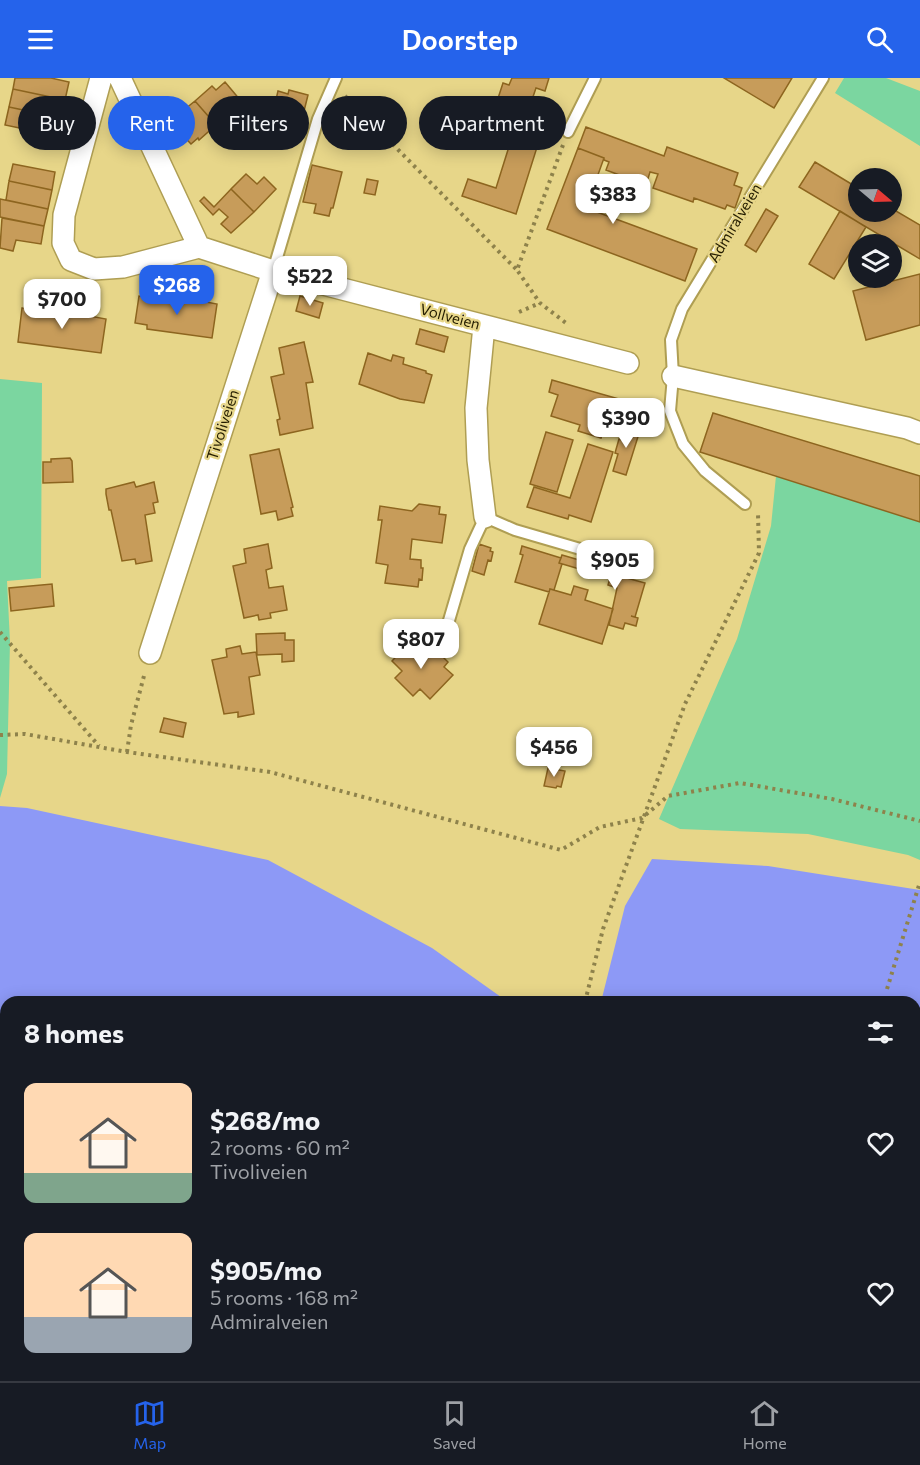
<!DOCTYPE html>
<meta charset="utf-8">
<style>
:root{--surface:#171b24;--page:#242831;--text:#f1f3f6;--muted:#9ea1a6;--line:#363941;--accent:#2563eb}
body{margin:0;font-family:Commissioner,sans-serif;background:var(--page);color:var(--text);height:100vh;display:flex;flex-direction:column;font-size:22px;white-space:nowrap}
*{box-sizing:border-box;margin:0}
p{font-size:20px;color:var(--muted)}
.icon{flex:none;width:33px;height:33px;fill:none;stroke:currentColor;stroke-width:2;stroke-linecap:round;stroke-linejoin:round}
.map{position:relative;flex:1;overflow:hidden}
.panel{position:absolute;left:0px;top:918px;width:921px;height:386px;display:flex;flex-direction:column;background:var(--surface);border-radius:18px 18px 0 0;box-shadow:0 3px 15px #0003}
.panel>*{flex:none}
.hud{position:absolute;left:18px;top:18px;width:600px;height:54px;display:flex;gap:12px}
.needle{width:39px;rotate:109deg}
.tools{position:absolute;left:848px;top:90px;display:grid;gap:12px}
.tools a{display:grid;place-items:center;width:54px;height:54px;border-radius:50%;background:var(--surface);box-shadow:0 3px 15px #0003;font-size:30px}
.price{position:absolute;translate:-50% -51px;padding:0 14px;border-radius:12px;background:#fff;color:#222;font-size:20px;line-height:39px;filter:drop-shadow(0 2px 3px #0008)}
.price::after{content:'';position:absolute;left:50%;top:36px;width:18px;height:14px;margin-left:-9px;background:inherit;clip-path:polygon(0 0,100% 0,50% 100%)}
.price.on{background:var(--accent);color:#fff}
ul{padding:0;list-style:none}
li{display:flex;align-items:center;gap:18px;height:150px;padding:0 24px}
li span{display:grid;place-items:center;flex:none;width:168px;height:120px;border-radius:12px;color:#555}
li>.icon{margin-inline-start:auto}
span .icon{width:72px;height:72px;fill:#fffc;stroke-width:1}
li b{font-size:26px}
h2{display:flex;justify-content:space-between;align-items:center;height:72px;padding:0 24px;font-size:26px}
.pill{padding:0 21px;border-radius:27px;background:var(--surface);box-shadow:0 3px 15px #0003;font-size:21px;line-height:54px}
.pill.on{background:var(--accent);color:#fff}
header{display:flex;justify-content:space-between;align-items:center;height:78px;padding:0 24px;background:var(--accent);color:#fff;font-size:27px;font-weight:600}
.tabs{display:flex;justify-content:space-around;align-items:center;height:84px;border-top:2px solid var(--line);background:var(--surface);font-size:16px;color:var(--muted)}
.tabs a{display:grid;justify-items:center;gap:3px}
.tabs .on{color:var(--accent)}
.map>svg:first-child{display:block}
.green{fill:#7bd6a0}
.water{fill:#8d99f6}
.building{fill:#c79c5a;stroke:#8d651f;stroke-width:1.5}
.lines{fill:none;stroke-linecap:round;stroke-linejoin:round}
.service-casing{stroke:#af9e53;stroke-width:14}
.minor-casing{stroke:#af9e53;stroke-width:24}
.path{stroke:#8e824b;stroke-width:4;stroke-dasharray:3 4.5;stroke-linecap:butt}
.service{stroke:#fff;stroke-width:10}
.minor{stroke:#fff;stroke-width:21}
.labels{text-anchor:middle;stroke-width:4.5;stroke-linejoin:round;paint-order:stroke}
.street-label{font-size:15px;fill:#241d00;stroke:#e7d689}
</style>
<header><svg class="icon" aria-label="menu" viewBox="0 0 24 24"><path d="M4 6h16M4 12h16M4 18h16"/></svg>Doorstep<svg class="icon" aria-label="search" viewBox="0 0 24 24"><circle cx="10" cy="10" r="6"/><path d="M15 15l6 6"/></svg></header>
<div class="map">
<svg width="920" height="1303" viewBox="0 0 920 1303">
<rect width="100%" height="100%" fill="#e7d689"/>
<path class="green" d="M844,0H886L920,13V68L835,15Z
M0,301L42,305L41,500L7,503L10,564L7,696L0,720Z
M776,398L920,444V782L908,777L808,756L680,751L659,741L737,561L771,448Z"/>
<path class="water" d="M0,728L27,730L268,782L432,870L508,924H6V1298H915V924H601L625,828L652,781L768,788L920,812V1303H0Z"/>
<path class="building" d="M15,0H51L69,4L65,22L13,11Z
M512,0H549L545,13L536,10L519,60L538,66L516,136L462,118L468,101L496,110L512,59L488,51L503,5L509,7Z
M724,0H792L774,30Z
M225,4L246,29L236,38L232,34L216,47L195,23L212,8L216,12Z
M13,11L65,22L61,40L9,29Z
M289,12L308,17L303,37L274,30L278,13L288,16Z
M178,22L185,31L195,23L216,47L199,62L198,60L191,66L172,46L173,44L164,34Z
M9,29L61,40L58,58L5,47Z
M282,36L302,41L298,54L279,49Z
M586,49L664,78L667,69L738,95L734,107L742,110L735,130L727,127L725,131L694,120L693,124L653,110L658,96L650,94L646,107L606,92L609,84L604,82V80L578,70Z
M578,70L604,80L586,130L697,171L685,203L547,151Z
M815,84L858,110V134H891V130L920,147V181L799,109Z
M13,86L55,94L52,112L9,103Z
M312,87L342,94L333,130H331L329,138L314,135L316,126L303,124Z
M246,96L257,106L264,99L276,111L254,134L231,111Z
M367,101L378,103L375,117L364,115Z
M9,103L52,112L48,131L6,122Z
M231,111L254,134L231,155L221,146L228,139L219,131L213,137L200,123L204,119L214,129Z
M0,121L48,131L44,148L0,139Z
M766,131L778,138L756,174L745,167Z
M840,133L866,149L834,201L809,186Z
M2,140L44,148L41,166L16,162L13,173L0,170Z
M920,196V247L866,262L853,213Z
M152,217L180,221V219L217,226L212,260L147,251V247L135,245L139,218L151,220Z
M300,218L323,225L319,240L296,233Z
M22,230L68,234L106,241L101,275L18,264Z
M420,251L448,259L444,274L416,266Z
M304,264L313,304L306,305L313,350L280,357L277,342L280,341L271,299L284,296L279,270Z
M368,275L391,283L393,277L404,280L403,286L426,293V295L432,297L424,325L400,321L359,306Z
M552,302L626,323L616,358L603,354L601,360L578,353L580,347L551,338L558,317L549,314Z
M713,335L920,398V444L700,374Z
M628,345L641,349L626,397L613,393L618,376L615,375L619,361L622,362Z
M546,354L573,362L557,414L530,406Z
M588,366L613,374L591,444L569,437L568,441L527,429L534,409L570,420Z
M279,371L293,429L291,430L293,438L278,442L276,433L261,436L250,377Z
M70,380L72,383L73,404L43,405V384H51V381Z
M134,404L136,409L154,404L158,424L153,425L155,435L145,437L152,483L136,486L135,481L122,483L111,432H109L106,416V411Z
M419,426L440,429L439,436L446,437L442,465L412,461L410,481L421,482V490H423L422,502L419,501L418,509L385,505L388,487L376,485L382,442H378L380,428L412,433Z
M268,466L272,490L266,492L269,510L283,508L287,532L270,535L271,540L259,542L258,537L244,540L233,488L246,485L244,471Z
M479,466L491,470L490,473L493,474L491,483L488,482L484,497L472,493Z
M522,468L561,480L559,485L562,486L554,512L550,511L549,514L515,504L523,477L520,476Z
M562,477L624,495L623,499L645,505L635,539L631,538L638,540L636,548L625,545L623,551L609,547L617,510L608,507L610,500L559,485Z
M52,506L54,528L11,533L9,510Z
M574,508L588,512L585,522L613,531L602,566L539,546L550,511L571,517Z
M285,555V562H294V583L282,584V576L257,577L256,556Z
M415,559L433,578L437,573L448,584L444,589L453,597L430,621L420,611L413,618L395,600L402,593L392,583Z
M240,568L242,576L256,574L260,597L249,599L254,636L238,639V634L224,636L212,582L227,579L226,571Z
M164,640L186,645L183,659L160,654Z
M548,690L565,693L561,709L557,708L556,710L544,708Z"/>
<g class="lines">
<g class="service-casing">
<path id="service" d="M568,54L595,0
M273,193L318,41L336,0
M745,426L705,393L683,366L670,333L673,298L671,262L682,231L823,0
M445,556L470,471L485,439L515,452L594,475"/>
</g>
<g class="minor-casing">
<path id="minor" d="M101,0L64,137L63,165L71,182L94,191L123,189L199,169
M120,0L199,169L273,193L150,575
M273,193L628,285
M484,248L476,330L478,382L485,439
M673,298L907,350L920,355"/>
</g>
<path class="path" d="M345,18L517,192
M563,67L517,192L540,225L566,245
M519,234L540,225
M0,554L99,668
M0,657L25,656L127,674L270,694L561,772L600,749L642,740L668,718L740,705L832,721L920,743
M127,674L131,647L145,594
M887,911L920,804
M585,924L603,851L685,626L759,475L758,435"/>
<use href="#service" class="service"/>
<use href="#minor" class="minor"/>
</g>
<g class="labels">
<g class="street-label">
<text transform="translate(735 145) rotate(-59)" y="5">Admiralveien</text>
<text transform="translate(450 239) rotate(15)" y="5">Vollveien</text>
<text transform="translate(223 347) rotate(-72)" y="5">Tivoliveien</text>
</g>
</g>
</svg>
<div class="tools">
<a><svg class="needle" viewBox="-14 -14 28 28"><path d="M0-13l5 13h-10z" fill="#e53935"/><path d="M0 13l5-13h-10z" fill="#9ea1a6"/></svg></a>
<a><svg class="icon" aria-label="layers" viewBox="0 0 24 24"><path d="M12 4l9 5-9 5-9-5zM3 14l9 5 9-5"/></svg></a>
</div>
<b class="price" style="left:613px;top:147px">$383</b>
<b class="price" style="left:310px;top:229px">$522</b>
<b class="price on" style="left:177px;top:238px">$268</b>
<b class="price" style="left:62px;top:252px">$700</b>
<b class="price" style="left:626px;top:371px">$390</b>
<b class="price" style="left:615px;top:513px">$905</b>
<b class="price" style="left:421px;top:592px">$807</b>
<b class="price" style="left:554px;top:700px">$456</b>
<div class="hud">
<a class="pill">Buy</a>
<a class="pill on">Rent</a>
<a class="pill">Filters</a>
<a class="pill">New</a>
<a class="pill">Apartment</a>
</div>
<section class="panel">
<h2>8 homes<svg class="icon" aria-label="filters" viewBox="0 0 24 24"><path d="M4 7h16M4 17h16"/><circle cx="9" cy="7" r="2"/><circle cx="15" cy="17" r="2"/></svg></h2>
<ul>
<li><span style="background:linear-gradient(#ffd9b3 75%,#7fa58c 0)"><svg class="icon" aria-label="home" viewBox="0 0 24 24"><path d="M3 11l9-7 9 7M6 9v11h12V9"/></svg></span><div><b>$268/mo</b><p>2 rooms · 60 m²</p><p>Tivoliveien</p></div><svg class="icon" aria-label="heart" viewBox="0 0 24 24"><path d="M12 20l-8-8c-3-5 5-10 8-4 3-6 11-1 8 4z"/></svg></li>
<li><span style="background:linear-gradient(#ffd9b3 70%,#9aa5b1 0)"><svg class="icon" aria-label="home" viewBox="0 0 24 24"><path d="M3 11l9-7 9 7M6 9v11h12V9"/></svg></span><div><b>$905/mo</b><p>5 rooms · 168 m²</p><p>Admiralveien</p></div><svg class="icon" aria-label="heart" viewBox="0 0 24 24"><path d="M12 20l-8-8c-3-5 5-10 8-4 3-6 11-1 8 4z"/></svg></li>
</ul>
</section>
</div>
<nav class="tabs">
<a class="on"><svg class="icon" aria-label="map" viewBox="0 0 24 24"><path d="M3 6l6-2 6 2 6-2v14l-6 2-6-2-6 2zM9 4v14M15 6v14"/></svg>Map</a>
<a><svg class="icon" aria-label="saved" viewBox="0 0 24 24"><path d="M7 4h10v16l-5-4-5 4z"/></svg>Saved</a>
<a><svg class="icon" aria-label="home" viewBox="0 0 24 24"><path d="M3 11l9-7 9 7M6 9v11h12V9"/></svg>Home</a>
</nav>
